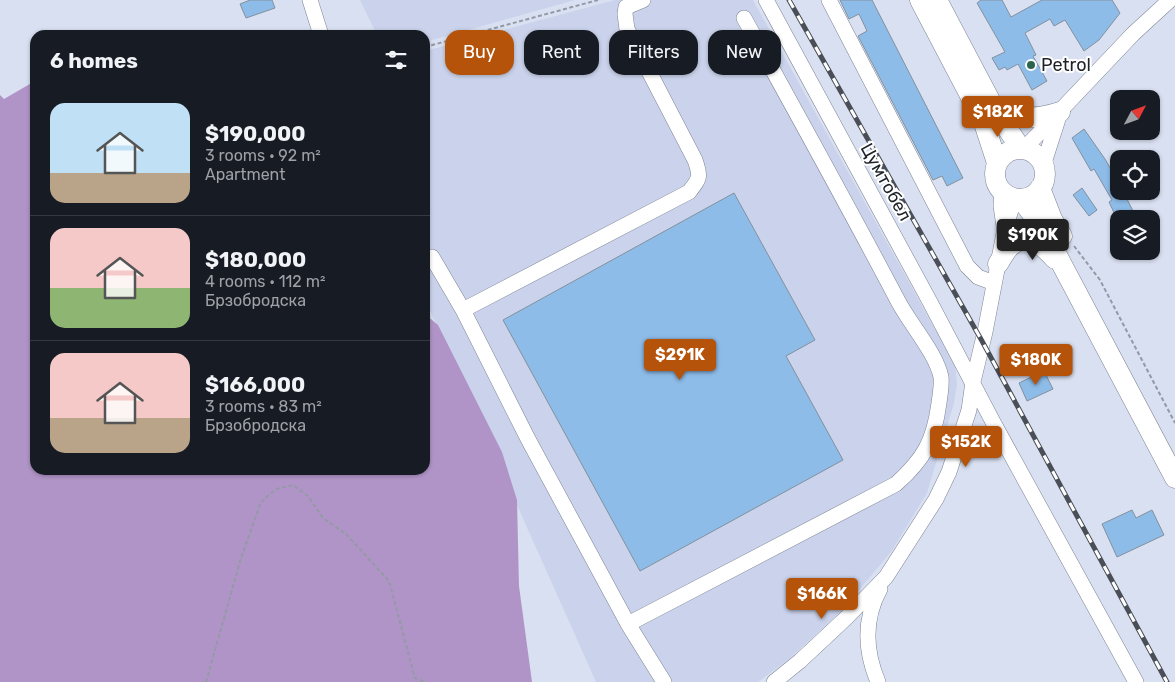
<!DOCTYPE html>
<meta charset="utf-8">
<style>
:root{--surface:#171b24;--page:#20242c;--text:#f1f3f6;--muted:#9ea1a6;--line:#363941;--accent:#b45309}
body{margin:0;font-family:Rubik,sans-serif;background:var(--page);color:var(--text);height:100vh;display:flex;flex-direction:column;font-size:19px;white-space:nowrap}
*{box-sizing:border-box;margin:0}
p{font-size:16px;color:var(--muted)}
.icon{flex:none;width:28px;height:28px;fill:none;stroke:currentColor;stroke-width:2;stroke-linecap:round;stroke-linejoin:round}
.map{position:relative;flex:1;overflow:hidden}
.side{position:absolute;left:30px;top:30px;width:400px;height:445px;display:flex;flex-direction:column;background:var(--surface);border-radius:15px;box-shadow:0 1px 4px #0004}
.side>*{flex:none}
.guide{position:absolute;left:445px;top:30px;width:475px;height:45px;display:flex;gap:10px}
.needle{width:32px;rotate:49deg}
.buttons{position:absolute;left:1110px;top:90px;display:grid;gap:10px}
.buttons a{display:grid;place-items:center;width:50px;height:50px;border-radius:10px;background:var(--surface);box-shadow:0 1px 4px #0004;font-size:25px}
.price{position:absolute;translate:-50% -42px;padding:0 11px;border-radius:5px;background:var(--accent);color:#fff;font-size:16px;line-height:32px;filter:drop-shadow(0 1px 2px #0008)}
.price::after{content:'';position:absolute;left:50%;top:30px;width:15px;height:11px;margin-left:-8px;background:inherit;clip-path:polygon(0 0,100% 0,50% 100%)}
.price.current{background:#222;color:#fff}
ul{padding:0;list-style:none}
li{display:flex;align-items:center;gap:15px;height:125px;padding:0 20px}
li+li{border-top:1px solid var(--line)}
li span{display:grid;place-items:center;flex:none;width:140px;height:100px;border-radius:15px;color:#555}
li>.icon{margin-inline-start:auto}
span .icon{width:60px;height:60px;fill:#fffc;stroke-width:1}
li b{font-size:21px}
h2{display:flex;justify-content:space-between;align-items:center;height:60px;padding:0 20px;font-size:21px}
.chip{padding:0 18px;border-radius:15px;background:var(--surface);box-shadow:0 1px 4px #0004;font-size:18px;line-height:45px}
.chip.current{background:var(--accent);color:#fff}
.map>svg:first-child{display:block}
.built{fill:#cad3eb}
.forest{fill:#b194c7}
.building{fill:#8ebce8;stroke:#83909d}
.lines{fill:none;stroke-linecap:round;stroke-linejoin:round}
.minor-casing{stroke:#7d8393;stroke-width:16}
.major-casing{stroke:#7d8393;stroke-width:21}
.path{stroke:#9499a6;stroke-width:2;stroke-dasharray:4 2.5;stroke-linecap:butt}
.minor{stroke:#fff;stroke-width:15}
.major{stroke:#fff;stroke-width:20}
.rail-casing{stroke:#4a4e56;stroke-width:5}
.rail{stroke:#fff;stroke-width:3;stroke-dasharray:9;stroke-linecap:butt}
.poi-dot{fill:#2b654e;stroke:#fff;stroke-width:2}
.labels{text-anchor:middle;stroke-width:4;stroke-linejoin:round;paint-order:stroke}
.poi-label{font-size:18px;fill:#1f2228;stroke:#fff;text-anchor:start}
.street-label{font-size:18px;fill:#1f2228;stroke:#fff}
</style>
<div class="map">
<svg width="1175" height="682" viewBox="0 0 1175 682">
<rect width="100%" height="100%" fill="#d9e0f1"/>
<path class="built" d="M360,0H575L425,42V35H377Z
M615,0H753L932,324L948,351L955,365L957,384L954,403L927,493L891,552L842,610L790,658L758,682H596L425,299V51Z"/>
<path class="forest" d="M35,81V470H425V314L438,325L502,452L517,500L519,586L532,682H0V95L4,99Z"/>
<path class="building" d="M250,0H272L275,8L246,18L240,4Z
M840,0H872L963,178L947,186L942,176L933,180L858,36L867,31L859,14L849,19Z
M981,0H1002L1011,17L1042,0H1112L1120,13L1099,40L1084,51L1065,20L1054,26L1050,19L1025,33L1036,55L1033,56L1047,81L1032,90L1018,64L1007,70L1005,67L999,70L992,58L1005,52L977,3Z
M1084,129L1105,159L1119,183V191H1123L1137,219H1117L1109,202L1112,200L1094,169L1091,171L1072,138Z
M1082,188L1097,210L1089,216L1073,195Z
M734,193L815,340L786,356L843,460L640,571L503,320Z
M1044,371L1053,389L1027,401L1019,383Z
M1132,510L1136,518L1152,510L1164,535L1117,557L1102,524Z"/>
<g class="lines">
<g class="minor-casing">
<path id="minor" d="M310,0L321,35
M766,0L930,302L993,422L1136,682
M829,0L967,266L978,277L994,283
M1024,149L1133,34L1170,0
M1043,166L1059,116
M1002,191L1001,206L1004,226
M432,257L463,310L528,439L628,624L664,682
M463,310L689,192C700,178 701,177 695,160L627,29L625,14L626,7L643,0
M628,624L896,484C924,459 934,441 939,403C940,395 942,385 941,377C936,353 910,324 898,301C848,206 796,112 744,18
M774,682L800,661L846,618L886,577L936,499L949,472L969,410L973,382L985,332L1005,228L1015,198
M878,682C865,651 863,620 880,589"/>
</g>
<g class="major-casing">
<path id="major" d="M920,0L983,120L997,163
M937,0L995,110L1021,149
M995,110C1020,119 1035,120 1060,112
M995 174a25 25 0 1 1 50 0a25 25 0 1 1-50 0Z
M1040,188L1052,219L1062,236
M1021,199L1042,227L1175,478
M998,264C1002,258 1006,249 1012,245C1028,230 1044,247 1055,259"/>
</g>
<path class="path" d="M425,47L598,0
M1074,246L1100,280L1175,423
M206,682L241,558L261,502L276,489L293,485L308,496L323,518L346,534L389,581L415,678L425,682"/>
<use href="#minor" class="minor"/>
<use href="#major" class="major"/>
<g class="rail-casing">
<path id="rail" d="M789,0L982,341L1167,682"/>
</g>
<use href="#rail" class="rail"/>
</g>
<circle class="poi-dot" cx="1031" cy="65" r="5"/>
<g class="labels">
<g class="poi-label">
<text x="1041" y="71">Petrol</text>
</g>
<g class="street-label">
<text transform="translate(886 182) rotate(61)" y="6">Цумтобел</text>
</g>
</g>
</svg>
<div class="buttons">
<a><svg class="needle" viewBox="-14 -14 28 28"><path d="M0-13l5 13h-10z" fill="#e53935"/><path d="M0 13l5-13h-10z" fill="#9ea1a6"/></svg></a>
<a><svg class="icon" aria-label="locate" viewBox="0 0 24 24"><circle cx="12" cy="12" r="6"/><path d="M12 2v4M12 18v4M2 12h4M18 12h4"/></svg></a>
<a><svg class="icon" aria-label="layers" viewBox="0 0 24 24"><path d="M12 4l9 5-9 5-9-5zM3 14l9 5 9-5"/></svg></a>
</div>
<b class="price" style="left:998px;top:138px">$182K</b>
<b class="price current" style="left:1033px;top:261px">$190K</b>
<b class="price" style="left:680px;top:381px">$291K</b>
<b class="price" style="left:1036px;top:386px">$180K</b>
<b class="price" style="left:966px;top:468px">$152K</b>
<b class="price" style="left:822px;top:620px">$166K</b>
<div class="guide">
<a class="chip current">Buy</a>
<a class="chip">Rent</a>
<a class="chip">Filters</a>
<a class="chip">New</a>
</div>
<section class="side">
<h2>6 homes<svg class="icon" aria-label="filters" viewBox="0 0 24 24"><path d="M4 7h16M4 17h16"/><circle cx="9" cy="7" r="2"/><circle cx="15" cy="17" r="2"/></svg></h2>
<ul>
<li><span style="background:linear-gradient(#bfe0f5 70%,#b9a48a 0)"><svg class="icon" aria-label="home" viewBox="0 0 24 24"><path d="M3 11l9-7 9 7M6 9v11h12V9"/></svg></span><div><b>$190,000</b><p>3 rooms · 92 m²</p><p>Apartment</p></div></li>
<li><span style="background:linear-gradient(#f6c9c9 60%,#8fb573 0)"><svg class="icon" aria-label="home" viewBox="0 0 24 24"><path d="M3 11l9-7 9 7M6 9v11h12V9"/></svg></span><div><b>$180,000</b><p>4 rooms · 112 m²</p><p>Брзобродска</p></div></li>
<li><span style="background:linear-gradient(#f6c9c9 65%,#b9a48a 0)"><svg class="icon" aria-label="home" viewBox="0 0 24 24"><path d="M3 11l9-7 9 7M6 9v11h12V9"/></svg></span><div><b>$166,000</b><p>3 rooms · 83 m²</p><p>Брзобродска</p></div></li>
</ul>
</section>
</div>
